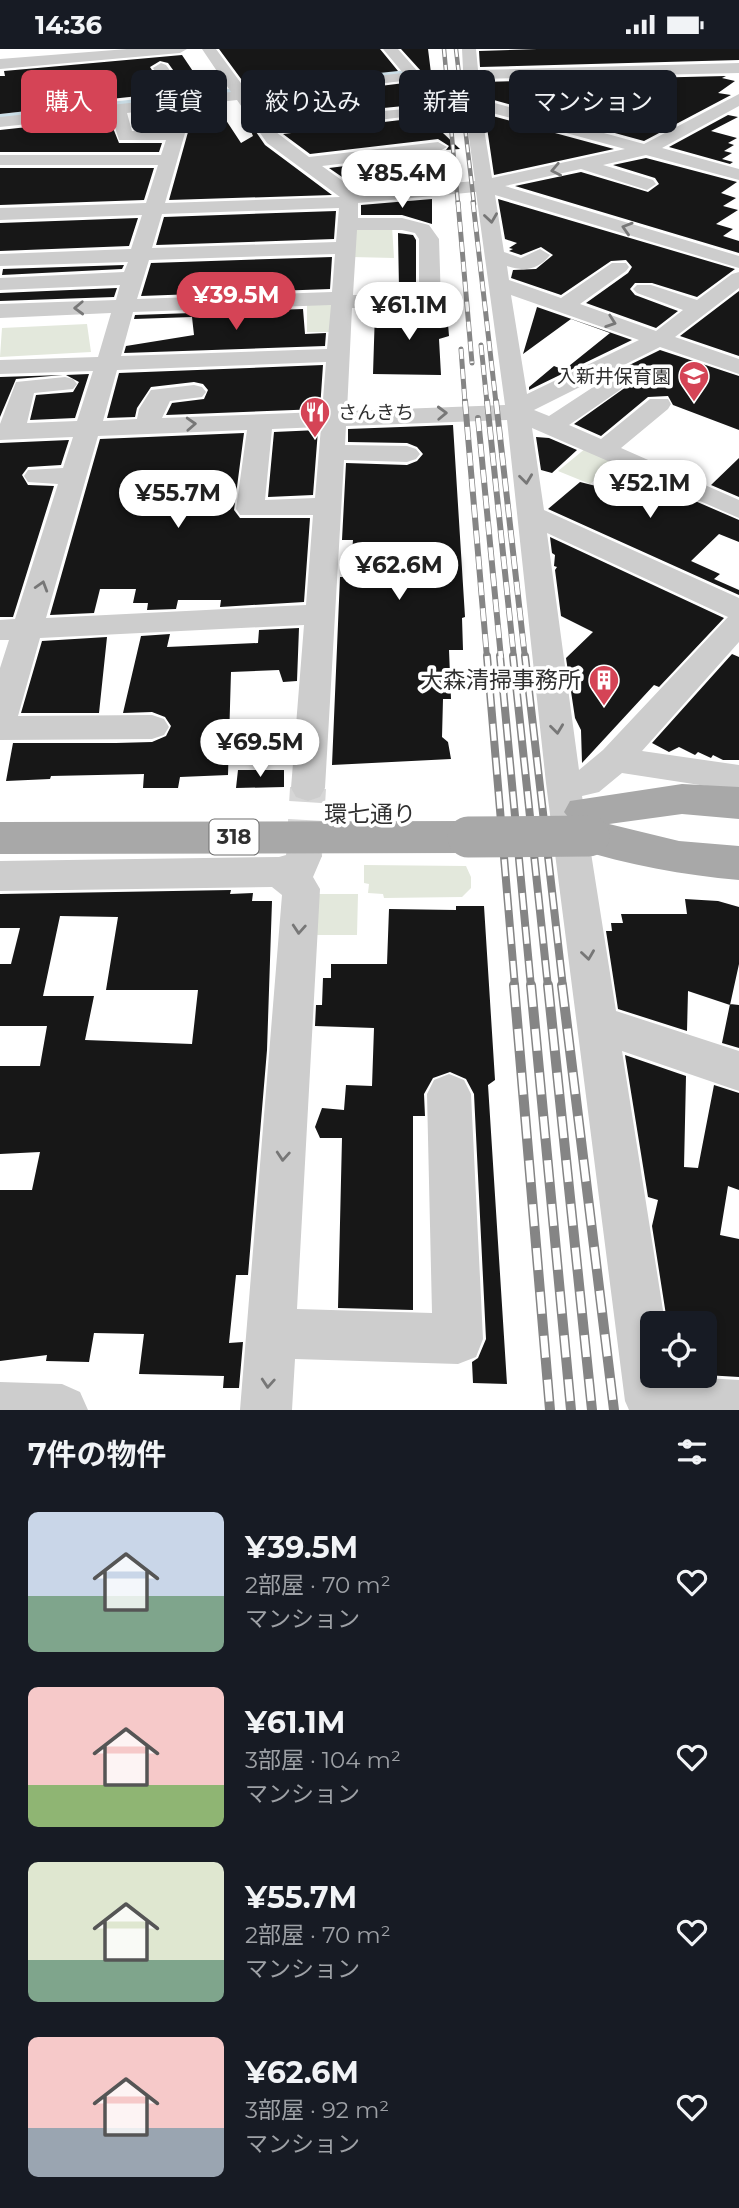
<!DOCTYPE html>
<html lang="ja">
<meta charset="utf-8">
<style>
:root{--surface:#171b24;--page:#242831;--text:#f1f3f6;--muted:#9ea1a6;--accent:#d54456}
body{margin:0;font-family:Montserrat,"Noto Sans JP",sans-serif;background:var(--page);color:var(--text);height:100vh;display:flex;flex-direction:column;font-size:26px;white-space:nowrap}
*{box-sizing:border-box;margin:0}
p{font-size:23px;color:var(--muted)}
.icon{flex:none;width:38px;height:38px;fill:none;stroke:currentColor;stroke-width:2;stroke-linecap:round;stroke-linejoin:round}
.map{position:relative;height:1361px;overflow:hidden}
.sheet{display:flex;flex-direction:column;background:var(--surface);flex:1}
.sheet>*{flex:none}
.guide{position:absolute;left:21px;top:21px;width:698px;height:63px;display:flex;gap:14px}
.tools{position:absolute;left:640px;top:1262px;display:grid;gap:14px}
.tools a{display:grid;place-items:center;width:77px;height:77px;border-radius:10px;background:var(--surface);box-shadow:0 4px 10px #0003;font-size:35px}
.price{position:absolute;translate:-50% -60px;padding:0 16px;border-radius:24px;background:#fff;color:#222;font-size:23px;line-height:46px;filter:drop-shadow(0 2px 4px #0008)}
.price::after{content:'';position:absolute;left:50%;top:42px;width:21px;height:16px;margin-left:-10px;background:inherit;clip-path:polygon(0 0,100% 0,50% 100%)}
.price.current{background:var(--accent);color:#fff}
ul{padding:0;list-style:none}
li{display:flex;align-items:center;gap:21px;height:175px;padding:0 28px}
li span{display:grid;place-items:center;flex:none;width:196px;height:140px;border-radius:10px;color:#555}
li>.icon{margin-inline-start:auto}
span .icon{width:84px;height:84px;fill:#fffc;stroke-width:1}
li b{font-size:30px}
h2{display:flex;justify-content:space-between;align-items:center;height:84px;padding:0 28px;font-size:30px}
.chip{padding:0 24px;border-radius:10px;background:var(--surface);box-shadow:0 4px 10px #0003;font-size:24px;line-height:63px}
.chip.current{background:var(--accent);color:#fff}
.status{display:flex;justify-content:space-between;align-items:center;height:49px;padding:0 35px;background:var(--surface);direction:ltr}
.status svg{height:19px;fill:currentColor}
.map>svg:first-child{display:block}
.green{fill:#e3e8dc}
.water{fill:#cde0e9}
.building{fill:#171717;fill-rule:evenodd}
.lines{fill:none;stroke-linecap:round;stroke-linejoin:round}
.minor-tunnel{stroke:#d6d6d6;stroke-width:36;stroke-dasharray:36 18;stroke-linecap:butt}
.minor{fill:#cdcdcd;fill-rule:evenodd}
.major{fill:#a8a8a8;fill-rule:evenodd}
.rail-far4-casing{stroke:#858585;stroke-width:4.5}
.rail-far3-casing{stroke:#858585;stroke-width:5}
.rail-far2-casing{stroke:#858585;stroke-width:6}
.rail-far1-casing{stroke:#858585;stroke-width:8}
.rail-casing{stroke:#858585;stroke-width:10}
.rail-far4{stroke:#fff;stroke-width:2.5;stroke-dasharray:8;stroke-linecap:butt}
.rail-far3{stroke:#fff;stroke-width:3.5;stroke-dasharray:10;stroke-linecap:butt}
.rail-far2{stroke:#fff;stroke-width:4.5;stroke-dasharray:13;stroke-linecap:butt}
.rail-far1{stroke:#fff;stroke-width:5;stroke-dasharray:17;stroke-linecap:butt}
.rail{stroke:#fff;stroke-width:7;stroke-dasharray:22;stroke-linecap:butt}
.major-bridge{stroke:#a8a8a8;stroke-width:41}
.oneway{stroke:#777}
.labels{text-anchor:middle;stroke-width:7;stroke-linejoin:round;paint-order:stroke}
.far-poi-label{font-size:19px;fill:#303030;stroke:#fff;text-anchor:end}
.shield{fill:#fff;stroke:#6e6e6e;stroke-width:2}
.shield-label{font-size:21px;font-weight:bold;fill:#303030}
.poi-label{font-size:23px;fill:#303030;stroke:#fff;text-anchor:end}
.street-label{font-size:23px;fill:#303030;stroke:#fff}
</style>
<div class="status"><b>14:36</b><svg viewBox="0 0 49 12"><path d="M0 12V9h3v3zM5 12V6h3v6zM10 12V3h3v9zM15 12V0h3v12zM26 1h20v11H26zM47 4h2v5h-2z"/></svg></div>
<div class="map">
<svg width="739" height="1361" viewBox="0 0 739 1361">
<rect width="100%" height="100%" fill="#fff"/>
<path class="green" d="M353,176L392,177L394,209L352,208Z
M334,254L332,283H307V255Z
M87,275L91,303L0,308L2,279Z
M586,399L617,412L590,435L558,422Z
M364,816L466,817L471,828V839L462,848L384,849L383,845L368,844L369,835L364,834Z
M313,845H358L357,886H311Z"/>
<path class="water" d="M466,21V25L410,26L0,71V65L392,22Z"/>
<path class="building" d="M219,0H380L398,22L247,38Z
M401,0H428L433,40L419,42L432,54L403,47L414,56L271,70L257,52L421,32V22Z
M537,0H739V11L480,18L479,2Z
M182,6L207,43L194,44L195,41L45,57V60L0,65V27H5L4,22ZM160,12L168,14L181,32L179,38H163L150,18Z
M726,27L722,29L735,32L718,44L731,46L644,92L483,48L482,33Z
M216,56L241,94L253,87L243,64L265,96L332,146L169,151L195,58Z
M485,65L614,100L494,126Z
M728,66L738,68L711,82L737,89L728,94L734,96L724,102L732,104L722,110L733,113L730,115L669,98Z
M426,68L460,100L446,101L449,97L438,90L310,105L283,85Z
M46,76V81L113,79L119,94H162L159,103H0V81Z
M434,106L438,110V129L433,130V133L358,139L329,119Z
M646,109L737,133L721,144L736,149L723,157L738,161L716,175L733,180L723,187L739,192V204L515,137L581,123L648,143L659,135L655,129L613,116Z
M0,119H154L144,151L0,156Z
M432,150V175L402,166H361V156Z
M498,150L735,220L697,248L652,234H635L630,240L635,246L678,262L656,279L586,254L628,224L632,218L626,211L611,212L561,246L511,229L513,221L536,220L553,206L541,198L521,206L509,202L513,200L509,199L517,194L505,190Z
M336,162L334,190L156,196L164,168Z
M138,169L129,197L0,202V174Z
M398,184L413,186L416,191V243H376V240H399Z
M332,208L330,240L141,247L151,214Z
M124,216L122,220L2,226L3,220Z
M117,239L114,248L0,252V244Z
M739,242V307L680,287Z
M537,258L632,291L529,341V338L554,317L564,321L610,284L571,270L523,305Z
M303,260L305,285L326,284L325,297L124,304L126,297L194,286L192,268L134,270L135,266Z
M375,262L447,263L449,287L439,290L441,326L373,325Z
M660,301L739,327V381L673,356L668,347L648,348L601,387L574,375L626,338L620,328H605Z
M323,316L320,360L166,366L172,354L204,350L208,341L203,335L194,333L151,338L137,359L135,368L107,369L119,324Z
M89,325L75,369L30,371L36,346L73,343L79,333L66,326Z
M63,326L16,330L0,368V328Z
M453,376L465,568L462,569L463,601H449L451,650H443L442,688L448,693L451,710L332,716L340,528H350L353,491H342L346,414L407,416L417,412L423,405L417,398L407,394L348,393V380Z
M318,381L313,446L268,448L274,383Z
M244,384L234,461L240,469H310L304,553L220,558L221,551H178L176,560L147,561L148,554H133L136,540H100L94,564L50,566L100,390Z
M536,388L549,389L577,401L552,424L541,421Z
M69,391L61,416L28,418L22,426L28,436L54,437L13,568H0V394Z
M739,409V448L711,436Z
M621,420L739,471V493L719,485L691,512L720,525L714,530L739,541V546L548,460L580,433L596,437L603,430L608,432Z
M550,488L724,569L659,638L654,636L582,714L581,681L575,669L566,609L593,583L561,567L555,521L557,518L554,517L555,506L552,504Z
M299,579L297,632L283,633L279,621L231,623L228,726L180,728L178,739H143L144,725L51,727L50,730L6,732L13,694H116L152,693L166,687L171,677L165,668L152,663L123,664L141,587L170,585L167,598L258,594L259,581Z
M107,588L99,664H21L42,592Z
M732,605L739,608V711H723L713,706L711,709L698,703L695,706L679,698L669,703L652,694Z
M238,721H284V738L236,739Z
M231,841L230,845L253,844L252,852H272L267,1001L248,1226H236L229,1294L243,1293L239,1339H223L224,1327L139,1325L144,1285L94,1284L89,1313L46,1312L47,1306L0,1312V1141H32L40,1103L0,1105V1017H40L47,977H0V915H11L20,879H0V845ZM60,867L118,868L106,941H198L192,995L85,991L94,947H43Z
M685,850L718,852L739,858V915L730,956L688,942L687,982L618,960L606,882H612L611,874H623L621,865H687Z
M456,857H484L495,1031L488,1036L507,1335L473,1334L472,1313L478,1309L486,1290L474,1045L466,1030L450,1023L433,1029L424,1045L425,1067H413V1261L338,1259L342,1089H320L315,1078L322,1059L344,1061L346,1036L372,1037L374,979L315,977L316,956H322L323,929H331V915H387L389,860L456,861Z
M730,955L739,956V999L722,994Z
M625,1006L686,1027L684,1118L698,1119L714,1036L739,1044V1141L728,1137L720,1186L739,1190V1328L705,1326V1274L666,1266L652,1177L658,1151L648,1148Z"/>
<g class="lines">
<path class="minor-tunnel" d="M304,807L308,739"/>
<path class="minor" d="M127,0H187L180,4L0,20V10Z
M202,0H216L246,41L403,24L383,0H398L419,24V30L252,50L270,73L435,57V63L429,65L276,83L309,108L438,93L447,98L438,103L322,117L357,142L475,132L465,60L462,0H476L478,21L739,14V24L479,30L480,50L644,95L739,45V57L662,99L739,120V131L646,106L603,116L653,131L656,135L647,141L581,120L505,137L739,207V219L495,146L504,203L521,209L540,200L550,206C538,221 524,223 507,217L509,231L561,249L612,214H626L629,218L626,222L580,255L656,282L683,261L637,244L633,240L637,236H651L697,251L732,225L739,223V239L675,288L739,310V325L660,298L534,361L549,367L604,331H620L624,336L620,341L569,376L601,390L650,350H668L671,355L668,360L621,399L739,451V469L532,379L544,461L739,549V593L642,702L739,716V742L622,724L599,743L582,747L616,962L739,1002V1042L622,1002L665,1274H653V1326L739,1331V1361H629L625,1352L546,734L507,371L346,377L345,396L407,397L416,400L420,405L416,410L407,413L344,411L325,739L320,748L308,752L296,748L291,739L304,576L40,589L18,667L152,666L164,670L169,678L164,686L152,690L0,691V619L9,591H0V571L15,570L58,435L28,433L24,427L28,421L63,419L73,388L0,391V375L16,333L65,328L73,330L77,335L73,340L34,344L27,374L77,372L93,322L0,325V311L98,308L111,264L0,269V255L116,251L120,236L0,241V229L124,223L128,213L0,217V205L131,200L142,166L0,171V159L146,154L158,116H0V106H161L166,91H119L111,66L0,78V68L231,43ZM237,51L267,94L340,148L165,154L193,56ZM176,58L169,81L132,82L127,64ZM481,61L625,100L492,129ZM476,143L505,356L347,362L352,259H430L441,253L439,190L429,176L402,169H358V154ZM339,159L336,193L152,199L162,165ZM357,181H402L415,184L419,190V246H353ZM335,205L332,243L137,250L149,211ZM511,246L639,291L527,345ZM331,256L327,300L121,307L133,263ZM326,313L322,363L162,369L170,352L202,348L206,343L202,338L194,336L151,341L139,360L137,370L103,372L117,321ZM321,378L315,449L265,451L272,380ZM247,381L236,460L240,466H313L306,556L46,569L98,387ZM547,484L728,568L603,701L579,721Z
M161,14L166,16L179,34L177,37H165L153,19Z
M304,792L317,797L322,807L313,828L320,840L297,1260L432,1264L427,1045L434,1031L449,1025L464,1031L471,1045L483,1290L476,1308L458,1315L295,1310L292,1361H240L282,846L272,838L0,842V812L279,808L286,806L291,797Z
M0,1333L62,1335L80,1343L88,1361H0Z"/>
<path class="major" d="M682,735L739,738V770L682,765L609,775L679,792L739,797V831C683,826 628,816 574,799L568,787L574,775L564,763L570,752Z
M468,772L483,776L489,788L483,800L468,804L0,805V773Z"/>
<g class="rail-far4-casing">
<path id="rail-far4" d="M444,0L458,155
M456,0L474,155"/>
</g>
<g class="rail-far3-casing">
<path id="rail-far3" d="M458,153L472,314
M473,153L496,354
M481,296L487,354
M461,300L465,354"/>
</g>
<g class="rail-far2-casing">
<path id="rail-far2" d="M465,352L487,609
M487,352L514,609
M496,352L525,609
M478,369L501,609"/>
</g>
<g class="rail-far1-casing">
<path id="rail-far1" d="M487,607L515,938
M500,607L531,938
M513,607L548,938
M525,607L563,938"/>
</g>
<g class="rail-casing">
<path id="rail" d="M514,936L550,1361
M531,936L571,1361
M548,936L592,1361
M562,936L614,1361"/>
</g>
<use href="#rail-far4" class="rail-far4"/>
<use href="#rail-far3" class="rail-far3"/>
<use href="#rail-far2" class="rail-far2"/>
<use href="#rail-far1" class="rail-far1"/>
<use href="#rail" class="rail"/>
<path class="major-bridge" d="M468,788L589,787"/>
</g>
<defs><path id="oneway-chevron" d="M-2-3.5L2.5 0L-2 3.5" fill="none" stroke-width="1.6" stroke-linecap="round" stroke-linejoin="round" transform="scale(1.75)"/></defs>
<g class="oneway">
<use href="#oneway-chevron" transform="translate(556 121) rotate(169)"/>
<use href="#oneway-chevron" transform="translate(491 169) rotate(82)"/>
<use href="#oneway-chevron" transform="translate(627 179) rotate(-163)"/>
<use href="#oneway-chevron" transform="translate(79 259) rotate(178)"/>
<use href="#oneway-chevron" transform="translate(611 273) rotate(19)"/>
<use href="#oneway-chevron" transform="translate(442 364) rotate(-2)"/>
<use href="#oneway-chevron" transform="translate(191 375) rotate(-3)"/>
<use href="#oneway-chevron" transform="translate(526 430) rotate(83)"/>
<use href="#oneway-chevron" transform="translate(42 537) rotate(-73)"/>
<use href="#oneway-chevron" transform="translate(557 680) rotate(83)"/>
<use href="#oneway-chevron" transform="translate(299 880) rotate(94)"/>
<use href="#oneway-chevron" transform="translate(588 906) rotate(82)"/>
<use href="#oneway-chevron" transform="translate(283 1107) rotate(94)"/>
<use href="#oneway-chevron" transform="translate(268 1334) rotate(94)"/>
</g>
<defs>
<g id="school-pin" transform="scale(1.575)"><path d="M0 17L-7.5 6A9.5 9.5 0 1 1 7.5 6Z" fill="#d54456" stroke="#fff"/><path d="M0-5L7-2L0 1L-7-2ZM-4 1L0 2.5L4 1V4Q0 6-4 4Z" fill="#fff"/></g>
<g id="restaurant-pin" transform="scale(1.575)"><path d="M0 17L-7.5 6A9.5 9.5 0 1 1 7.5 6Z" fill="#d54456" stroke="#fff"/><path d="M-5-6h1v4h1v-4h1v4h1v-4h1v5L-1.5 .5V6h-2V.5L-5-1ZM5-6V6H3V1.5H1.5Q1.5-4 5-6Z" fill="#fff"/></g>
<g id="building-pin" transform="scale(1.575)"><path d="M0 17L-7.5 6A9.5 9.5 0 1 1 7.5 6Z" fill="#d54456" stroke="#fff"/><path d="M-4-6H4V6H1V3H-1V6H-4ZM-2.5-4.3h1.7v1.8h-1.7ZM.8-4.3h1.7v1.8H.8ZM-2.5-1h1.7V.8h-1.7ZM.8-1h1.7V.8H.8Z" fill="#fff"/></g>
</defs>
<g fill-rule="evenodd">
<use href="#school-pin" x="694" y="327"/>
<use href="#restaurant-pin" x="315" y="363"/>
<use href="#building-pin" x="604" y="631"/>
</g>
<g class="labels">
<g class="far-poi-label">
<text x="671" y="334">入新井保育園</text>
<text x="338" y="370" text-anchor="start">さんきち</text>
</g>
<rect class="shield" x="209.5" y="770.5" width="49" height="35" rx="5"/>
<g class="shield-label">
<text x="234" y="795">318</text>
</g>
<g class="poi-label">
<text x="581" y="639">大森清掃事務所</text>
</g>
<g class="street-label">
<text x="370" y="773">環七通り</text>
</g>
</g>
</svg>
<div class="tools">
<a><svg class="icon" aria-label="locate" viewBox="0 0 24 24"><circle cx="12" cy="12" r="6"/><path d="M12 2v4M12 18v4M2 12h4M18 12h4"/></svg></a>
</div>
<b class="price" style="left:402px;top:161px">¥85.4M</b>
<b class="price current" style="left:236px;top:283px">¥39.5M</b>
<b class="price" style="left:409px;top:293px">¥61.1M</b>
<b class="price" style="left:650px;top:471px">¥52.1M</b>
<b class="price" style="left:178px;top:481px">¥55.7M</b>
<b class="price" style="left:399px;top:553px">¥62.6M</b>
<b class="price" style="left:260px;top:730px">¥69.5M</b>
<div class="guide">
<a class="chip current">購入</a>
<a class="chip">賃貸</a>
<a class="chip">絞り込み</a>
<a class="chip">新着</a>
<a class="chip">マンション</a>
</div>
</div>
<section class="sheet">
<h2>7件の物件<svg class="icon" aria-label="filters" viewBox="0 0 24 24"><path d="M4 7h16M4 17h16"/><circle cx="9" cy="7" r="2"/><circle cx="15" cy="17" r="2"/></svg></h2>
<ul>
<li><span style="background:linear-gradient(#c9d6e8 60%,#7fa58c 0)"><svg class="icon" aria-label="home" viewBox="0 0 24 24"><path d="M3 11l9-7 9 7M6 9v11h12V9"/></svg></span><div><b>¥39.5M</b><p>2部屋 · 70 m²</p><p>マンション</p></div><svg class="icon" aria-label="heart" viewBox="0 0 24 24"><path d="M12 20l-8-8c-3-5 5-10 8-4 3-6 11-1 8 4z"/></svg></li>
<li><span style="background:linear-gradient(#f6c9c9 70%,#8fb573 0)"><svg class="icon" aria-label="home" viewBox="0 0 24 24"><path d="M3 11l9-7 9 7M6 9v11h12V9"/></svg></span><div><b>¥61.1M</b><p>3部屋 · 104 m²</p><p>マンション</p></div><svg class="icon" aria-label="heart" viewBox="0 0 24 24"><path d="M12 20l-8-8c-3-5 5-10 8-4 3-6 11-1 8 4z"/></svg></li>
<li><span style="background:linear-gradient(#dfe7d0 70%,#7fa58c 0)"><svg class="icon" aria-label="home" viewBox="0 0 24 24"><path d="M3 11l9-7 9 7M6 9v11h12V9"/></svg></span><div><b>¥55.7M</b><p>2部屋 · 70 m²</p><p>マンション</p></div><svg class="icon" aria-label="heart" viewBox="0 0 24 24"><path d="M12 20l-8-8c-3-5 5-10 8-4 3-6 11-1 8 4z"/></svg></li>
<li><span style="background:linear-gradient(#f6c9c9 65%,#9aa5b1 0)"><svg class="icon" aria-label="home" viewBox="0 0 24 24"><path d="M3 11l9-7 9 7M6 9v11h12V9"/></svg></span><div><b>¥62.6M</b><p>3部屋 · 92 m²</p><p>マンション</p></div><svg class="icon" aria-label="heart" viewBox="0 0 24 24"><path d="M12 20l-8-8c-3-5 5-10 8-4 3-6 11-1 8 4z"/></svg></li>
</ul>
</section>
